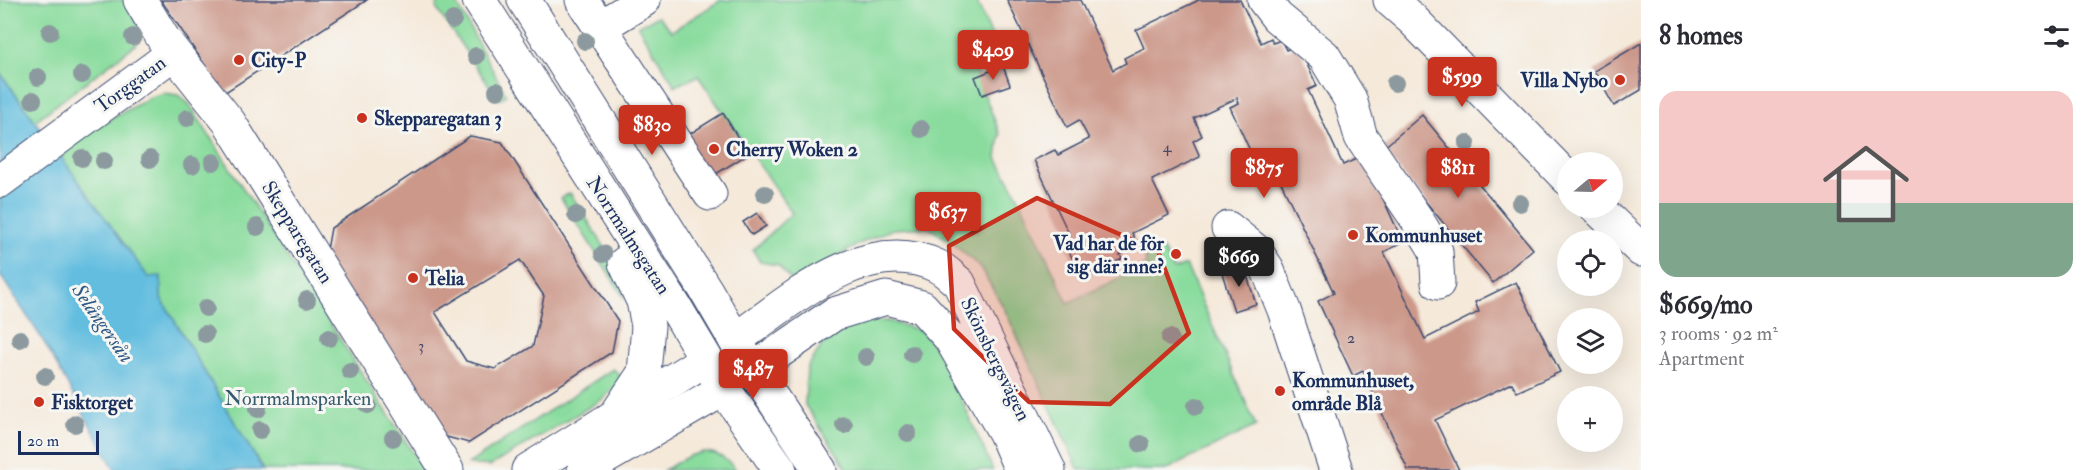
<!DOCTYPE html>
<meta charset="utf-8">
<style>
:root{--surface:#fff;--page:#f2f2f3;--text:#2b2b33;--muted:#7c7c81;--line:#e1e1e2;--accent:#c8321e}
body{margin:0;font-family:"IM FELL Double Pica",serif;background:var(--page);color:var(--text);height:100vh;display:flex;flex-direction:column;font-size:22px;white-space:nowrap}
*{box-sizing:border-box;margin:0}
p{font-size:20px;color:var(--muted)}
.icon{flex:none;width:33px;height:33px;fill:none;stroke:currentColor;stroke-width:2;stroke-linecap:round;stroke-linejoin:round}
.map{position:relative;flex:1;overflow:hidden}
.panel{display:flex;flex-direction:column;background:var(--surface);width:450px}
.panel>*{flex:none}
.needle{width:39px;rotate:71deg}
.controls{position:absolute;left:1557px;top:152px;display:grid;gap:12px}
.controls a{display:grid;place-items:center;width:66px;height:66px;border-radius:50%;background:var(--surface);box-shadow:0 6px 24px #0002;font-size:30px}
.scale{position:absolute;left:18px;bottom:15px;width:81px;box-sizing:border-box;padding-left:6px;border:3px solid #1b2f5e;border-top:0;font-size:16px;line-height:21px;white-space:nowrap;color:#1b2f5e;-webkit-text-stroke:4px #f6f6f2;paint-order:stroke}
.price{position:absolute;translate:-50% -51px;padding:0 14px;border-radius:6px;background:var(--accent);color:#fff;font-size:20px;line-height:39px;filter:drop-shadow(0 2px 3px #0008)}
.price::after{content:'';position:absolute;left:50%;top:36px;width:18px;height:14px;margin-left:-9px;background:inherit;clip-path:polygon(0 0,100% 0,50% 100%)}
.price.active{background:#222;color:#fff}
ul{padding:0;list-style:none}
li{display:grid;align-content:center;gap:12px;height:318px;padding:0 18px}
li+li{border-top:2px solid var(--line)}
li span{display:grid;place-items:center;height:186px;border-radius:18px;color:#555}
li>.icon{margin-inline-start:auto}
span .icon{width:108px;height:108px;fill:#fffc;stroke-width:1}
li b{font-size:26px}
h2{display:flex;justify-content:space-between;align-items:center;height:72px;padding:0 18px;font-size:26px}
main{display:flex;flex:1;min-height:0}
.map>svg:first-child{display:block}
.green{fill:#89dc9d;stroke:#52867e;stroke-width:1.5}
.water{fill:#62bddf;stroke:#3e769e;stroke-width:1.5}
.building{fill:#cc988a;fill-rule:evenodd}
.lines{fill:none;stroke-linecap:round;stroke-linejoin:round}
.minor-casing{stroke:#3c4b71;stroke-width:35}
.major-casing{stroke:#3c4b71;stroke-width:35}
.minor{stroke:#fff;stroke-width:33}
.major{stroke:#fff;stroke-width:33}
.tree{fill:#8c9a9f}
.marked{fill:#c8321e;fill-opacity:0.2;stroke:#c8321e;stroke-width:4.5;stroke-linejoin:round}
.poi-dot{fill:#c8321e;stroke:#f6f6f2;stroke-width:2}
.labels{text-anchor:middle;stroke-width:6;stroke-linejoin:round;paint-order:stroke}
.number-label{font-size:16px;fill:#474969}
.poi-label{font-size:20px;font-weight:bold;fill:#1b2f5e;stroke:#f6f6f2;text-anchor:start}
.street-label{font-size:20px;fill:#1b2f5e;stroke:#f6f6f2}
.park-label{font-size:20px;fill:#365a6e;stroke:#f6f6f2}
.water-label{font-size:21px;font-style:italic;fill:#305a85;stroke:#f6f6f2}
</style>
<main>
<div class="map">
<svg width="1641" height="470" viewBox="0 0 1641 470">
<rect width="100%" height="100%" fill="#f6f6f2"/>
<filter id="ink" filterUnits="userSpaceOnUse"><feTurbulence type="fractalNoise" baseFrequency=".0167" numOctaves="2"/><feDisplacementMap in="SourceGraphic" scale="12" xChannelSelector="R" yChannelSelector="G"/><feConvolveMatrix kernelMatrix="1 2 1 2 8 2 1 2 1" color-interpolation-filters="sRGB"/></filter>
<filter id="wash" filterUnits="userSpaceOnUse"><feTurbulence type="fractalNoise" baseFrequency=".008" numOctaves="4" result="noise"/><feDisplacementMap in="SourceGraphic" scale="24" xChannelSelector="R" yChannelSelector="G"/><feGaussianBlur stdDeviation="1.35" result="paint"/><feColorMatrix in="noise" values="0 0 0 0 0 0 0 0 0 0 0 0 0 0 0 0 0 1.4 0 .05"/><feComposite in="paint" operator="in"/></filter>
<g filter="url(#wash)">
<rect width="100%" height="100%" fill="#f5e9da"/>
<path class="green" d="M0,0H126L142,33L135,45L35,121L0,73Z
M440,0H455L506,95L499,100L436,8Z
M721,0H976L998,50L971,60L1000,134L997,158L1021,202L1068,303L1146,265L1145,257L1162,248L1174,270L1186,265L1256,426L1166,470H1079L1004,308L980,267L952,243L928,227L893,229L861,243L799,278L791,280L778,265L760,262L753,250L792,213L698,76L675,86L638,26L658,16L672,31Z
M164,93L178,95L189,104L424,470H263L161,298V277H148L57,152L82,135L151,97Z
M570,193L618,268L625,299L561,198Z
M888,321L921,331L942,356L993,470H848L805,405L807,368L828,336L853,322Z
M613,369L621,376L615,387L603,399L490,466L468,464Z
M703,452C719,453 726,458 736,470H664L689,456Z"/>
<path class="water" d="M0,73L148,277L161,276V298L263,470H115L41,337L0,275Z"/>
<g id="blocks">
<path class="building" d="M161,0H367L224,93Z
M1007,0H1080L1113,70L1126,63L1124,58L1144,48L1136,30L1197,1V0H1240L1261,43L1271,38L1273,43L1281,40L1286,50L1298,45L1317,86L1308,90L1343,165L1363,156L1403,242L1384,252L1425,339L1479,312L1475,302L1516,282L1560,372L1517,392L1512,383L1435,420L1459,470H1408L1363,371L1353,376L1318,301L1334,293L1278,176L1264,181L1230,107L1239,103L1237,98L1194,118L1202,136L1193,141L1200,157L1152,180L1169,215L1132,233L1138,246L1120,255L1122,259L1082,278L1063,239L1070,236L1034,160L1055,150L1058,155L1089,139L1079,120L1067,127Z
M1641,43V90L1614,106L1594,71Z
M1003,66L1010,85L982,95L975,77Z
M723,113L748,154L708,179L683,138Z
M1422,115L1533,249L1493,283L1382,149Z
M470,136L502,142L618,321L612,352L469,443L439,435L325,261L331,228ZM520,260L544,296L533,346L495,369L466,361L435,312Z
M757,213L766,226L752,235L743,222Z
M1244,266L1256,304L1234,311L1222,273Z"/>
</g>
</g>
<g filter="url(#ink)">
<use href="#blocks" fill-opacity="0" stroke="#3c4b71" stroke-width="1.5"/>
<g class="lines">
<g class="minor-casing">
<path id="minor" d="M140,0L164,40L229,122L447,470
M582,0L710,194
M1264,0L1277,17L1324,56L1350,99L1361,137L1416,218L1436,251L1438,283
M1390,0L1413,20L1568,179
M600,27L644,0
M0,181L174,53
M1596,207L1641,250
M1228,228L1255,250L1267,268L1284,310L1336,470
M735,340C790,301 866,232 937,266C945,270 953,278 959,283L1049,470
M754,369L834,314L886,298L922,307L950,338L1005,433L1021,470
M528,470L705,360
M584,470L724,389"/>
</g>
<g class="major-casing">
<path id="major" d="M479,0L677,310L724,389L780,470
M524,0L707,292L745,357L820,470
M614,418L644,373L648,326L643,301L625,263"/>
</g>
<use href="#minor" class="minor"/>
<use href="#major" class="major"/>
</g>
<g class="tree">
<circle cx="453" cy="20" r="9"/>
<circle cx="50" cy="32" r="9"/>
<circle cx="133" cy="37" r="9"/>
<circle cx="585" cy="41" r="9"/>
<circle cx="476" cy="56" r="9"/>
<circle cx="82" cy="75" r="9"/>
<circle cx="38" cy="77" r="9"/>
<circle cx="1395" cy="83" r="9"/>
<circle cx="497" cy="91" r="9"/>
<circle cx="33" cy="100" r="9"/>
<circle cx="187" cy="118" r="9"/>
<circle cx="921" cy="129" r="9"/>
<circle cx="1467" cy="143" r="9"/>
<circle cx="82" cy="158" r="9"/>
<circle cx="150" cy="159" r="9"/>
<circle cx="104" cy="161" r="9"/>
<circle cx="213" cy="162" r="9"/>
<circle cx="192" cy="165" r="9"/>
<circle cx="765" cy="194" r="9"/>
<circle cx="1520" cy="203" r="9"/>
<circle cx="576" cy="215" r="9"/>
<circle cx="257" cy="227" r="9"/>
<circle cx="603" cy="254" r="9"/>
<circle cx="307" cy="300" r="9"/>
<circle cx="206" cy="308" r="9"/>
<circle cx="205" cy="334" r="9"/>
<circle cx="329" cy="338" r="9"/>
<circle cx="1170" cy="338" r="9"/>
<circle cx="20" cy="339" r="9"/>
<circle cx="912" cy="354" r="9"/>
<circle cx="866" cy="357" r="9"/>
<circle cx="350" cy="371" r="9"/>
<circle cx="45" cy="376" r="9"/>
<circle cx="368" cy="405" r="9"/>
<circle cx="1196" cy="406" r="9"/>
<circle cx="258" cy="409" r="9"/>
<circle cx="75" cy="424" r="9"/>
<circle cx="844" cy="425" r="9"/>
<circle cx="260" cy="430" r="9"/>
<circle cx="908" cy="433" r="9"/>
<circle cx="393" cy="438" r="9"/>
<circle cx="1141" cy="444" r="9"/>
</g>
</g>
<path class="marked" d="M1037,198L1158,251L1189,333L1110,404L1029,402L954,329L949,246Z"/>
<g class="poi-dot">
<circle cx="239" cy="60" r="6"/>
<circle cx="1620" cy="80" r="6"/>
<circle cx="362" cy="118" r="6"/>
<circle cx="714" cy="149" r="6"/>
<circle cx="1353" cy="235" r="6"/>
<circle cx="1176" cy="254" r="6"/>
<circle cx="413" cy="278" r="6"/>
<circle cx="1280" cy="391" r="6"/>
<circle cx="39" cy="402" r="6"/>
</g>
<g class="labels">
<g class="number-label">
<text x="1167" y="152">4</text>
<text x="1351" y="343">2</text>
<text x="421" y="351">3</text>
</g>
<g class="poi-label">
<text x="251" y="67">City-P</text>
<text x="1608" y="87" text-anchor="end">Villa Nybo</text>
<text x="374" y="125">Skepparegatan 3</text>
<text x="726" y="156">Cherry Woken 2</text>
<text x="1365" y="242">Kommunhuset</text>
<text x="1164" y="250" text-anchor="end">Vad har de för<tspan x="1164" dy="23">sig där inne?</tspan></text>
<text x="425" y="285">Telia</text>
<text x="1292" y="387">Kommunhuset,<tspan x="1292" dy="23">område Blå</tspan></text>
<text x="51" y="409">Fisktorget</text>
</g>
<g class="street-label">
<text transform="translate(130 84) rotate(-36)" y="7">Torggatan</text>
<text transform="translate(298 232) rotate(58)" y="7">Skepparegatan</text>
<text transform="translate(629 235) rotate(57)" y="7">Norrmalmsgatan</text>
<text transform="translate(996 359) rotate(64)" y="7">Skönsbergsvägen</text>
</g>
<g class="park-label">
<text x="298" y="405">Norrmalmsparken</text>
</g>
<g class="water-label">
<text transform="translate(103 323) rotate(55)" y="7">Selångersån</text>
</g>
</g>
</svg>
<div class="controls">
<a><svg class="needle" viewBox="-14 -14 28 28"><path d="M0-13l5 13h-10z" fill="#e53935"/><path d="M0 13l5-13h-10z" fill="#7c7c81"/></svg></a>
<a><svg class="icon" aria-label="locate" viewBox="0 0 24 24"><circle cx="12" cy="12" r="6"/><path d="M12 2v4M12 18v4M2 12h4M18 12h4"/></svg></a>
<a><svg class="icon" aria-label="layers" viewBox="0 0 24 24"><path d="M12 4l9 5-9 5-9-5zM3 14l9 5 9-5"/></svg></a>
<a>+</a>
</div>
<div class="scale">20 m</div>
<b class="price" style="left:993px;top:81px">$409</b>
<b class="price" style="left:1462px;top:108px">$599</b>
<b class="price" style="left:652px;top:156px">$830</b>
<b class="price" style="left:1264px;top:199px">$875</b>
<b class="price" style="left:1458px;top:199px">$811</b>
<b class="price" style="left:948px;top:243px">$637</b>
<b class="price active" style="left:1239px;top:288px">$669</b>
<b class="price" style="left:753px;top:400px">$487</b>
</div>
<section class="panel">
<h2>8 homes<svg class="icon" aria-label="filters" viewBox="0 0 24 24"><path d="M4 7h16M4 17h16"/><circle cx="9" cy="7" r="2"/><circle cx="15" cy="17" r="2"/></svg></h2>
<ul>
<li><span style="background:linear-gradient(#f6c9c9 60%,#7fa58c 0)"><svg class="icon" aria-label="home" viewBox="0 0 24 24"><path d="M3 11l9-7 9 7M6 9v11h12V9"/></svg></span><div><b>$669/mo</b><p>3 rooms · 92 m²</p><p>Apartment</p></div></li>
</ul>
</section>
</main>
